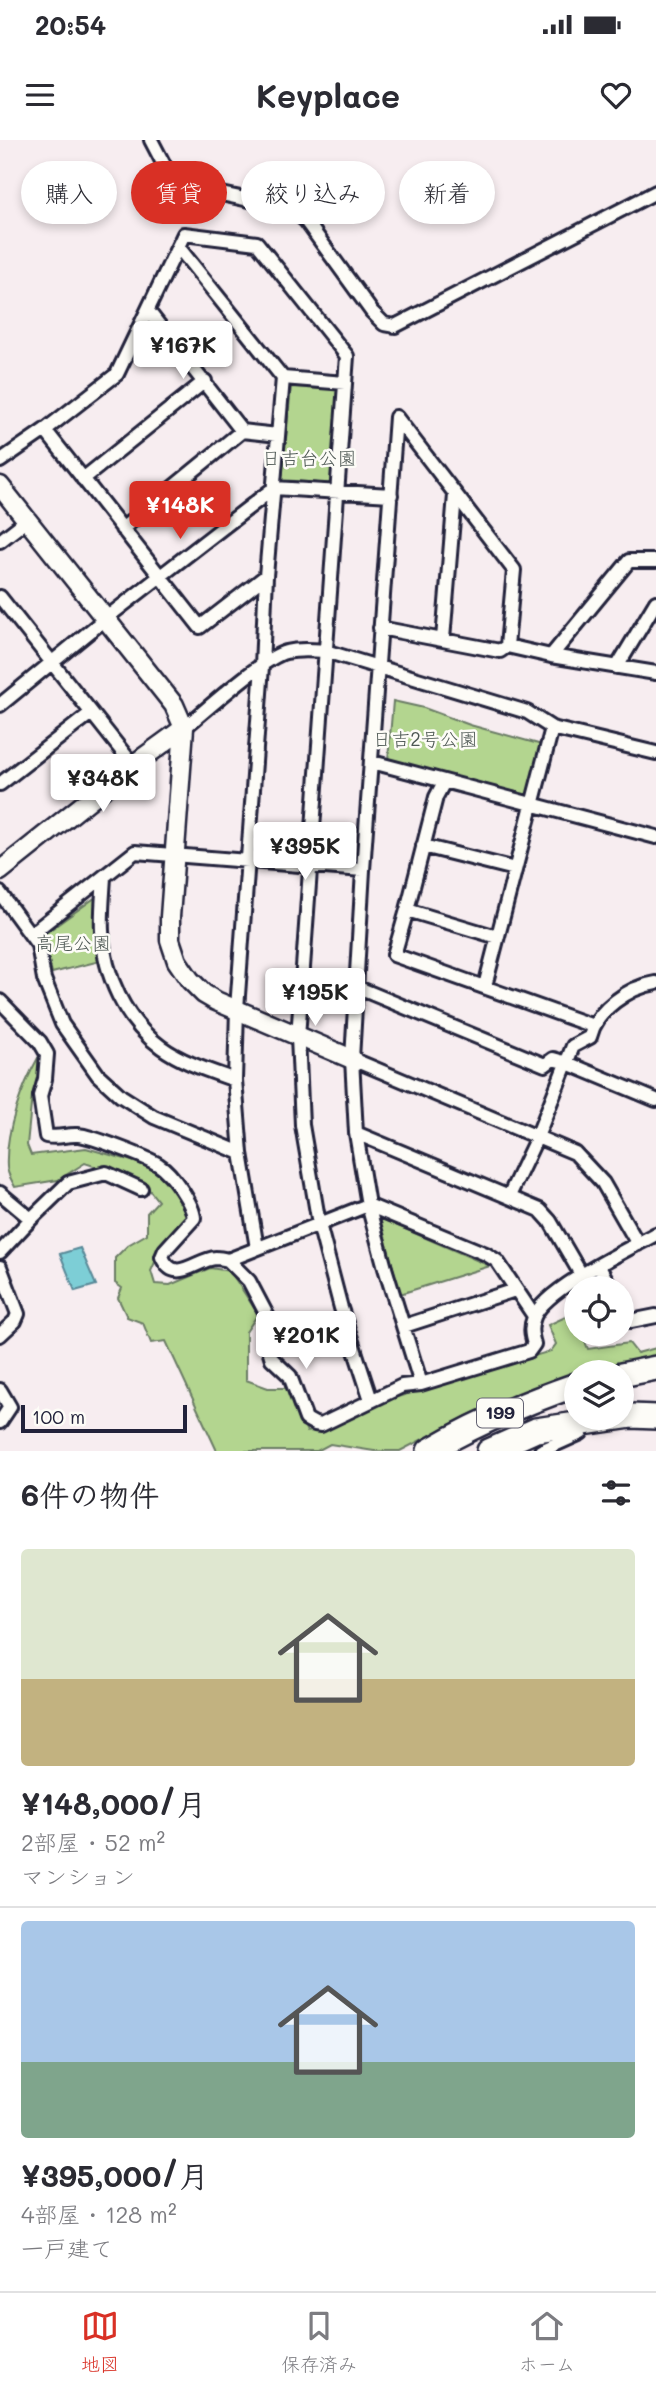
<!DOCTYPE html>
<html lang="ja">
<meta charset="utf-8">
<style>
:root{--surface:#fff;--page:#f2f2f3;--text:#2b2b33;--muted:#7c7c81;--line:#e1e1e2;--accent:#d93025}
body{margin:0;font-family:Mali,"Klee One",sans-serif;background:var(--page);color:var(--text);height:100vh;display:flex;flex-direction:column;font-size:26px;white-space:nowrap}
*{box-sizing:border-box;margin:0}
p{font-size:23px;color:var(--muted)}
.icon{flex:none;width:38px;height:38px;fill:none;stroke:currentColor;stroke-width:2;stroke-linecap:round;stroke-linejoin:round}
.map{position:relative;height:1311px;overflow:hidden}
.drawer{display:flex;flex-direction:column;background:var(--surface);flex:1}
.drawer>*{flex:none}
.top-card{position:absolute;left:21px;top:21px;width:614px;height:63px;display:flex;gap:14px}
.tools{position:absolute;left:564px;top:1136px;display:grid;gap:14px}
.tools a{display:grid;place-items:center;width:70px;height:70px;border-radius:50%;background:var(--surface);box-shadow:0 4px 10px #0003;font-size:35px}
.scale{position:absolute;left:21px;bottom:18px;width:166px;box-sizing:border-box;padding-left:7px;border:4px solid #22223b;border-top:0;font-size:19px;line-height:24px;white-space:nowrap;color:#22223b;-webkit-text-stroke:5px #fdfcf7;paint-order:stroke}
.price{position:absolute;translate:-50% -60px;padding:0 16px;border-radius:7px;background:#fff;color:#222;font-size:23px;line-height:46px;filter:drop-shadow(0 2px 4px #0008)}
.price::after{content:'';position:absolute;left:50%;top:42px;width:21px;height:16px;margin-left:-10px;background:inherit;clip-path:polygon(0 0,100% 0,50% 100%)}
.price.selected{background:var(--accent);color:#fff}
ul{padding:0;list-style:none}
li{display:grid;align-content:center;gap:14px;height:371px;padding:0 21px}
li+li{border-top:2px solid var(--line)}
li span{display:grid;place-items:center;height:217px;border-radius:7px;color:#555}
li>.icon{margin-inline-start:auto}
span .icon{width:126px;height:126px;fill:#fffc;stroke-width:1}
li b{font-size:30px}
h2{display:flex;justify-content:space-between;align-items:center;height:84px;padding:0 21px;font-size:30px}
.pill{padding:0 24px;border-radius:32px;background:var(--surface);box-shadow:0 4px 10px #0003;font-size:24px;line-height:63px}
.pill.selected{background:var(--accent);color:#fff}
.status{display:flex;justify-content:space-between;align-items:center;height:49px;padding:0 35px;background:var(--surface);direction:ltr}
.status svg{height:19px;fill:currentColor}
header{display:flex;justify-content:space-between;align-items:center;height:91px;padding:0 21px;background:var(--surface);font-size:32px;font-weight:700}
.tabs{display:flex;justify-content:space-around;align-items:center;height:98px;border-top:2px solid var(--line);background:var(--surface);font-size:19px;color:var(--muted)}
.tabs a{display:grid;justify-items:center;gap:4px}
.tabs .selected{color:var(--accent)}
.map>svg:first-child{display:block}
.green{fill:#b3d58f;stroke:#6a7c65;stroke-width:2}
.water{fill:#7dced6;stroke:#598998;stroke-width:2}
.lines{fill:none;stroke-linecap:round;stroke-linejoin:round}
.street-casing{stroke:#22223b;stroke-width:18}
.secondary-casing{stroke:#22223b;stroke-width:23}
.highway-casing{stroke:#22223b;stroke-width:28}
.street{stroke:#fdfcf7;stroke-width:12}
.secondary{stroke:#fdfcf7;stroke-width:18}
.highway{stroke:#fdfcf7;stroke-width:23}
.labels{text-anchor:middle;stroke-width:5;stroke-linejoin:round;paint-order:stroke}
.shield{fill:#fdfcf7;stroke:#646373;stroke-width:2}
.shield-label{font-size:18px;font-weight:bold;fill:#22223b}
.park-label{font-size:19px;fill:#4e5854;stroke:#fdfcf7}
</style>
<div class="status"><b>20:54</b><svg viewBox="0 0 49 12"><path d="M0 12V9h3v3zM5 12V6h3v6zM10 12V3h3v9zM15 12V0h3v12zM26 1h20v11H26zM47 4h2v5h-2z"/></svg></div>
<header><svg class="icon" aria-label="menu" viewBox="0 0 24 24"><path d="M4 6h16M4 12h16M4 18h16"/></svg>Keyplace<svg class="icon" aria-label="heart" viewBox="0 0 24 24"><path d="M12 20l-8-8c-3-5 5-10 8-4 3-6 11-1 8 4z"/></svg></header>
<div class="map">
<svg width="656" height="1311" viewBox="0 0 656 1311">
<rect width="100%" height="100%" fill="#f7edf0"/>
<filter id="ink" filterUnits="userSpaceOnUse"><feTurbulence type="fractalNoise" baseFrequency=".0143" numOctaves="2"/><feDisplacementMap in="SourceGraphic" scale="14" xChannelSelector="R" yChannelSelector="G"/><feConvolveMatrix kernelMatrix="1 2 1 2 8 2 1 2 1" color-interpolation-filters="sRGB"/></filter>
<g filter="url(#ink)">
<path class="green" d="M291,247L337,249L332,344L282,340Z
M393,561L424,568L470,585L542,605L527,655L388,620Z
M96,757V792L100,821L52,833L43,795Z
M39,916V937L32,955L27,1005L31,1015L86,1008L157,1028L167,1038L188,1074L187,1081L163,1104L151,1131L155,1144L170,1145L210,1128L230,1131L258,1174L246,1192V1240L268,1248H287L307,1292L326,1289L384,1261L551,1211L556,1204L548,1185L574,1173L576,1194H582L588,1209L629,1203L637,1213L656,1208V1219L576,1232V1234L473,1273L400,1311H374L330,1304L317,1311H217L166,1201L151,1203L143,1183L127,1177L118,1158L122,1148L115,1143V1118L128,1105L147,1094V1073L158,1061L143,1042L85,1023L58,1040L15,1047C12,1041 7,1033 7,1027C5,991 22,946 39,916Z
M380,1078L490,1126L400,1154Z"/>
<path class="water" d="M80,1108L96,1145L75,1151L60,1114Z"/>
<g class="lines">
<g class="street-casing">
<path id="street" d="M151,0L174,44L292,69L306,81L372,172L384,184L395,186L656,52
M179,108L283,238L266,436L262,526L237,869L235,940L241,1013L257,1108
M148,171L242,291
M283,238L345,243
M45,290L200,487L266,436
M0,321L45,290L117,234L184,94L257,103L347,216L298,897L302,985L319,1084L341,1168L371,1260
M83,339L205,241
M122,389L242,291L278,295
M0,401L27,380
M0,457L133,625
M380,488L500,511L507,506L551,516L656,533
M443,499L455,355
M551,516L629,421H656
M617,527L656,462
M0,565L105,479L274,348L391,355
M184,588C204,572 264,517 286,512C299,509 312,510 325,511L527,572L552,588L656,613
M372,622L656,697
M444,642L436,657L407,770L497,797
M0,644L91,573
M423,706L515,729
M104,737C103,755 101,773 102,791C104,835 125,881 161,907C183,923 210,931 235,940
M0,753L38,805L44,839L62,884L98,935L121,956L154,977L241,1013
M407,770L394,815L593,886
M31,794L135,712L363,730
M485,846L552,588
M356,847L545,925L553,919L567,923L656,960
M0,861L40,902L47,914L45,939L40,956L46,996C61,999 65,994 78,995C91,996 147,1017 159,1025C172,1033 193,1064 194,1078L165,1110L162,1117C175,1146 196,1119 216,1118C220,1118 224,1119 228,1120L368,1065L486,1114L497,1121L534,1176
M352,919L575,1013L603,1043L638,1104
M356,993L540,1070L550,1081L582,1136
M0,1053L31,1079L68,1043L106,1033L141,1049
M509,1056L537,997L573,906L590,897C596,870 629,847 656,843
M0,1112L31,1079
M228,1120L249,1141L270,1181L268,1206L272,1219L290,1236L306,1279L315,1284L321,1285L402,1246L421,1244L529,1211L534,1204C531,1194 530,1187 534,1177C545,1149 627,1110 656,1094
M0,1127L18,1174L15,1181L0,1195
M599,1127L611,1148
M621,1164L631,1181L656,1176
M404,1186L515,1150
M421,1244L385,1128L368,1065L356,993L352,919L363,730L396,277L514,430L507,506
M0,1250L10,1267L0,1282
M541,1311L581,1293"/>
</g>
<g class="secondary-casing">
<path id="secondary" d="M0,346L174,565L184,588L170,777V800L177,821L190,840L204,854L216,861L352,919
M0,731L133,625L184,588"/>
</g>
<g class="highway-casing">
<path id="highway" d="M621,1235L656,1228
M429,1311C476,1283 524,1263 576,1245
M489,1311L536,1290L631,1276L656,1277"/>
</g>
<use href="#street" class="street"/>
<use href="#secondary" class="secondary"/>
<use href="#highway" class="highway"/>
</g>
</g>
<g class="labels">
<rect class="shield" x="477" y="1258.5" width="46" height="29" rx="5"/>
<g class="shield-label">
<text x="500" y="1279">199</text>
</g>
<g class="park-label">
<text x="309" y="325">日吉台公園</text>
<text x="425" y="606">日吉2号公園</text>
<text x="73" y="810">高尾公園</text>
</g>
</g>
</svg>
<div class="tools">
<a><svg class="icon" aria-label="locate" viewBox="0 0 24 24"><circle cx="12" cy="12" r="6"/><path d="M12 2v4M12 18v4M2 12h4M18 12h4"/></svg></a>
<a><svg class="icon" aria-label="layers" viewBox="0 0 24 24"><path d="M12 4l9 5-9 5-9-5zM3 14l9 5 9-5"/></svg></a>
</div>
<div class="scale">100 m</div>
<b class="price" style="left:183px;top:241px">¥167K</b>
<b class="price selected" style="left:180px;top:401px">¥148K</b>
<b class="price" style="left:103px;top:674px">¥348K</b>
<b class="price" style="left:305px;top:742px">¥395K</b>
<b class="price" style="left:315px;top:888px">¥195K</b>
<b class="price" style="left:306px;top:1231px">¥201K</b>
<div class="top-card">
<a class="pill">購入</a>
<a class="pill selected">賃貸</a>
<a class="pill">絞り込み</a>
<a class="pill">新着</a>
</div>
</div>
<section class="drawer">
<h2>6件の物件<svg class="icon" aria-label="filters" viewBox="0 0 24 24"><path d="M4 7h16M4 17h16"/><circle cx="9" cy="7" r="2"/><circle cx="15" cy="17" r="2"/></svg></h2>
<ul>
<li><span style="background:linear-gradient(#dfe7d0 60%,#c2b280 0)"><svg class="icon" aria-label="home" viewBox="0 0 24 24"><path d="M3 11l9-7 9 7M6 9v11h12V9"/></svg></span><div><b>¥148,000/月</b><p>2部屋 · 52 m²</p><p>マンション</p></div></li>
<li><span style="background:linear-gradient(#a9c7e8 65%,#7fa58c 0)"><svg class="icon" aria-label="home" viewBox="0 0 24 24"><path d="M3 11l9-7 9 7M6 9v11h12V9"/></svg></span><div><b>¥395,000/月</b><p>4部屋 · 128 m²</p><p>一戸建て</p></div></li>
</ul>
</section>
<nav class="tabs">
<a class="selected"><svg class="icon" aria-label="map" viewBox="0 0 24 24"><path d="M3 6l6-2 6 2 6-2v14l-6 2-6-2-6 2zM9 4v14M15 6v14"/></svg>地図</a>
<a><svg class="icon" aria-label="saved" viewBox="0 0 24 24"><path d="M7 4h10v16l-5-4-5 4z"/></svg>保存済み</a>
<a><svg class="icon" aria-label="home" viewBox="0 0 24 24"><path d="M3 11l9-7 9 7M6 9v11h12V9"/></svg>ホーム</a>
</nav>
